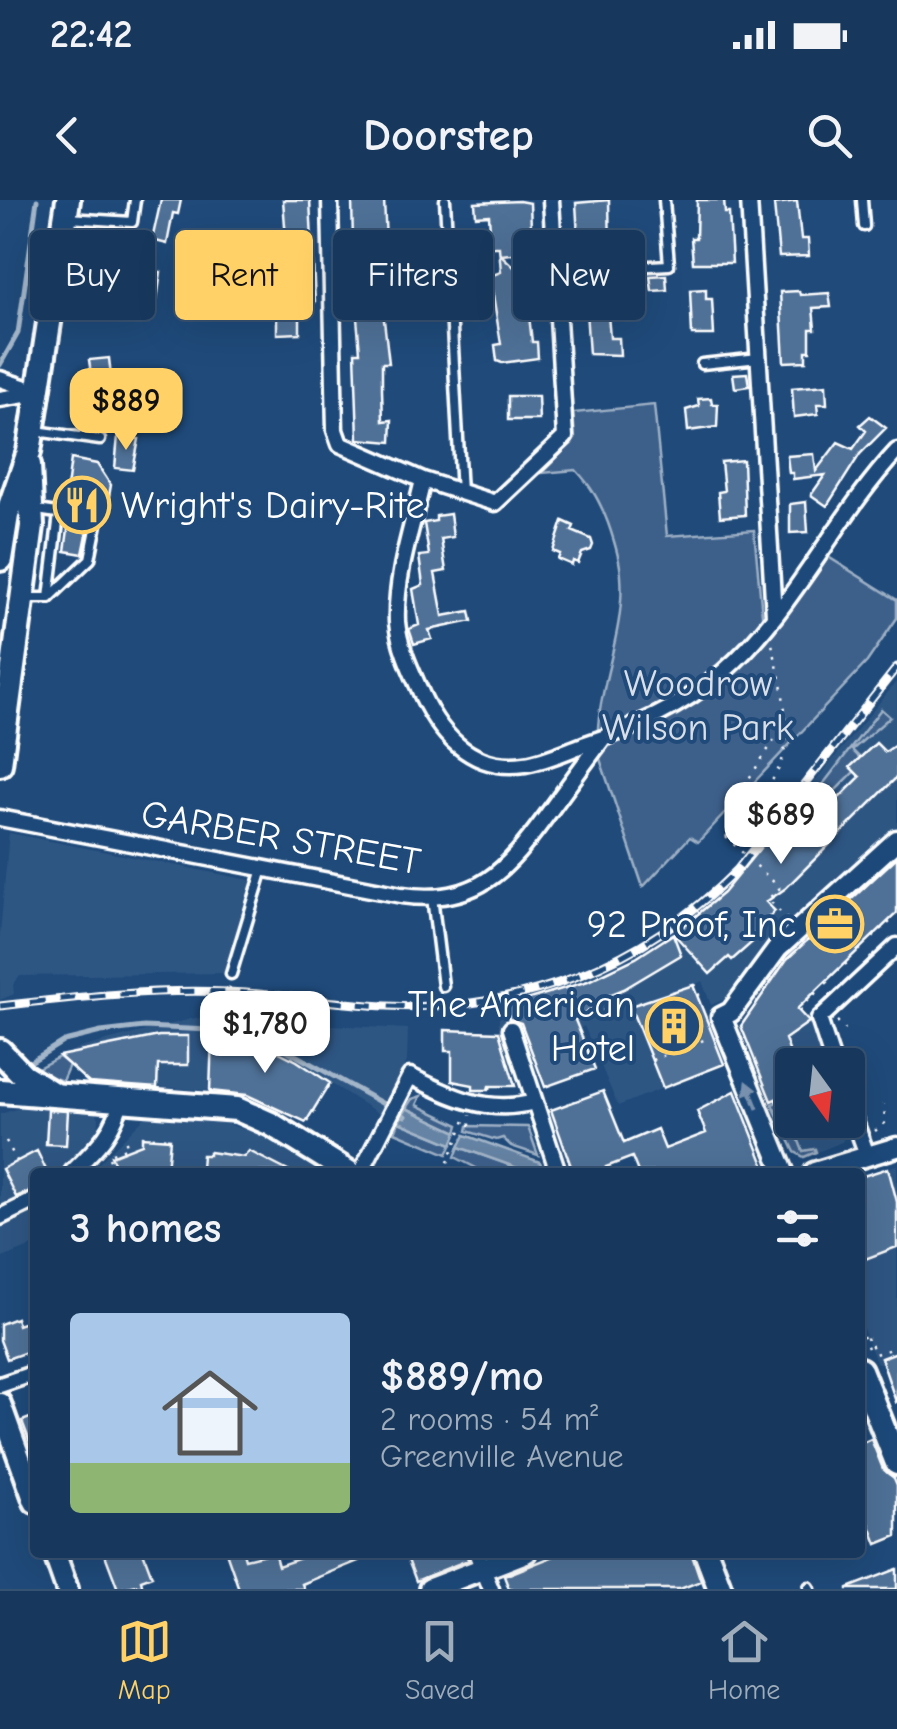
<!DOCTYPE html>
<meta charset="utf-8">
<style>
:root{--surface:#17385c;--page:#203f62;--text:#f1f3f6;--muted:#9eacbb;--line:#365272;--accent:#ffd166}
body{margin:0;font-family:"Comic Neue",sans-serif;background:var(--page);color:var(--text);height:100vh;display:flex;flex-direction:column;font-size:38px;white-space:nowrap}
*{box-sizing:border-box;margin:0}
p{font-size:32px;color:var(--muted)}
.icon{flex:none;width:55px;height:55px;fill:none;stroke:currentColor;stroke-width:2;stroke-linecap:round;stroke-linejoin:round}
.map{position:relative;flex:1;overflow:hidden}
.side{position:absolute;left:30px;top:968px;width:835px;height:390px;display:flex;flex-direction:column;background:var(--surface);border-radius:10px;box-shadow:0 10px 40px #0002,0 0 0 2px var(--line)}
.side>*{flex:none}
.banner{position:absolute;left:30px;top:30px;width:838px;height:90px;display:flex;gap:20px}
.needle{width:65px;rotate:165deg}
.fabs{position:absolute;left:775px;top:848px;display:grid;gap:20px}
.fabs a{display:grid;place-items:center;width:90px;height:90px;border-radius:10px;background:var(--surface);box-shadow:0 10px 40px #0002,0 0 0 2px var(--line);font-size:50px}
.price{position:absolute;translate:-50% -85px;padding:0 22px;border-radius:20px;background:#fff;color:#222;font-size:32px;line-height:65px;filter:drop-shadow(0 2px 5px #0008)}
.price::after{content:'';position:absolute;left:50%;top:60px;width:30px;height:22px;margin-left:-15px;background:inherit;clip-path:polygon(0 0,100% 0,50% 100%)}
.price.selected{background:var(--accent);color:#111}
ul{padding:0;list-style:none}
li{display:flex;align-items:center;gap:30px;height:250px;padding:0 40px}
li span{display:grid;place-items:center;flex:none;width:280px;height:200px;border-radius:10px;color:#555}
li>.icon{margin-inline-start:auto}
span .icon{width:120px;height:120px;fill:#fffc;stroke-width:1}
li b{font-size:42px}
h2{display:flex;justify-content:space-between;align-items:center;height:120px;padding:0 40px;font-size:42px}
.pill{padding:0 35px;border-radius:10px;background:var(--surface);box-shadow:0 10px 40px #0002,0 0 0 2px var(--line);font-size:35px;line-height:90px}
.pill.selected{background:var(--accent);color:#111}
.status{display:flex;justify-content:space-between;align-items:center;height:70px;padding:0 50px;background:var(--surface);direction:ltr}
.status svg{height:28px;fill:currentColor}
header{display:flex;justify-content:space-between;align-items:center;height:130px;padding:0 40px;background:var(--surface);font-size:45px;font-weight:700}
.tab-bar{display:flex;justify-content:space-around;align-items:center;height:140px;border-top:2px solid var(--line);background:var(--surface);font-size:28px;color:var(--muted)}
.tab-bar a{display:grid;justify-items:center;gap:5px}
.tab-bar .selected{color:var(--accent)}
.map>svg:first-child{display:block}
.built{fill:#2e5683}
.green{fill:#3c618b;stroke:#9eb0c5;stroke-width:2.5}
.water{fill:#6583a4;stroke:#a3b5c8;stroke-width:2.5}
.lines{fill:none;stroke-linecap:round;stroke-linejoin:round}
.stream{stroke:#a3b5c8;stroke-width:5}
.building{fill:#507197;stroke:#fff;stroke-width:2.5}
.service-casing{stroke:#fff;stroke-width:15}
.minor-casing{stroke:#fff;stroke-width:21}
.tertiary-casing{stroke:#fff;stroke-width:25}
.secondary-casing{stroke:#fff;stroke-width:28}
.primary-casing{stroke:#fff;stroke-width:30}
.path{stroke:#fff;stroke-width:2.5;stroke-dasharray:2.5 8;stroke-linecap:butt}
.service{stroke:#1f4a7a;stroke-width:8}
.minor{stroke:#1f4a7a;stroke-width:14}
.tertiary{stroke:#1f4a7a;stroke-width:18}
.secondary{stroke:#1f4a7a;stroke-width:20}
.primary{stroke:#1f4a7a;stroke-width:22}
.rail-casing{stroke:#fff;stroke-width:9}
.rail{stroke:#1f4a7a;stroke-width:5;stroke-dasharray:15;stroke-linecap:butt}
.path-bridge{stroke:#fff;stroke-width:2.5;stroke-dasharray:2.5 8;stroke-linecap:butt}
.oneway{fill:#7992af}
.labels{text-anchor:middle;stroke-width:8;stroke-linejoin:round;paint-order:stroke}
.poi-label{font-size:38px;fill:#fff;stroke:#1f4a7a;text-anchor:end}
.park-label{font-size:38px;fill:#d8dfe8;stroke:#1f4a7a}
.street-label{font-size:38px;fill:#fff;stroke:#1f4a7a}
</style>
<div class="status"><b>22:42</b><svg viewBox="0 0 49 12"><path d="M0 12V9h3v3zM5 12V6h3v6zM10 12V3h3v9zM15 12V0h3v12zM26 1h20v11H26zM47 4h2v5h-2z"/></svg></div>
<header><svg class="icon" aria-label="back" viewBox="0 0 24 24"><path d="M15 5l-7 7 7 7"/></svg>Doorstep<svg class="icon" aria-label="search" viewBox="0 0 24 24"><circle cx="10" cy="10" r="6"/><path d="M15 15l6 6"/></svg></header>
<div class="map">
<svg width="897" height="1389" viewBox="0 0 897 1389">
<rect width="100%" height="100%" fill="#1f4a7a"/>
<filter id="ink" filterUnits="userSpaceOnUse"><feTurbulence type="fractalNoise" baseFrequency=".01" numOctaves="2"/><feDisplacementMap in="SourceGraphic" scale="20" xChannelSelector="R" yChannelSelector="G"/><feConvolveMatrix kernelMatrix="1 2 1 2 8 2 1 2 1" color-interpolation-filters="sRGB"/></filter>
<g filter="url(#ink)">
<path class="built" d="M897,481V630L766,748L728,798L711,805L702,781L694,785L714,838L653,862L663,888L618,906L584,826L579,829L595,869L545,887L525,833L499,832V808L527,802L612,770L657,745L706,708L730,685Z
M9,633L255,681L228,773L20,776L13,785L14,794L0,800V734Z
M760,799L787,838L809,822L823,865H809L806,858L761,875L741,826Z
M195,818L408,829L407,861L381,915L330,883L305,923L247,895L234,892L90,883L59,857L76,849Z
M792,892V920H843L846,933L842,942L805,957L795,952L771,901Z
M23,907L95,911L99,918L98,933L61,972H35V989L0,1006V914Z
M145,917L221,922L261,935L318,972H90Z
M897,965V1196L893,1193L882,1164L876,1162L860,1121V977Z
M35,1012V1045L0,1059V1028Z"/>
<path class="green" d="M654,205L667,336L754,330L764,436L825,355L897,400V418L867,462L698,642L690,637L643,687L598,553C593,494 626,436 621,376C620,358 614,340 608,323C600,302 592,287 576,270L542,273L575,239L573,213Z
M881,509L890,517L852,550L860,558L851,567L855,571L802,624L797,618Z
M59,857L69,865L62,881L34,870Z
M421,896L417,905L459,925L457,932L406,908L412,899Z
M783,900L803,951L815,949L816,952L804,957L795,952L772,904Z
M399,922L452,944L447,954L395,932Z
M468,926L528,927L538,955L511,946L503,938L496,940L467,931Z
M459,947L529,972H484L455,957Z"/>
<path class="water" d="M406,908L457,932L452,944L399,922Z
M465,935L540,962L544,972H529L459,947Z"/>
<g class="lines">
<path class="stream" d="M0,165L18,133L37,0
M810,865L820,860
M22,867L64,841L101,832L144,827L254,832L405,916"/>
</g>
<path class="building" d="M161,0H181L178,14L173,13L167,44L152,40Z
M283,0H310L315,102L291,103Z
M352,0H384L389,103H382L389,163H382V189L383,221L392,220L391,242L358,239L355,152H360L354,84Z
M609,0L610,52L579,54L576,3Z
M697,0H724L725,13H729L732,63H693L691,38H696Z
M519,1L530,3L532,52L501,55L526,78L527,91H523L526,116H529L532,142H537L538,158L502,163L497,161L495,145L501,144L490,76L501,72L499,47H491L489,15L476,16L475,3Z
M797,1L801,39H808L809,56L779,57L774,4Z
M422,43H438L439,65L424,66Z
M127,67L161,72L157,100L92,90L95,73L126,78Z
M666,75L667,90L652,91L650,76Z
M429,84H442L444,117L430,118Z
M706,89V99H712L714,135H692L690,90Z
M799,91L800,95L829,93L831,107L813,108L815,129H810V151H806V161L784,162L780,92Z
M606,92L610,138H619L620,155L589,154L586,111H581L580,99L586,98L585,94Z
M300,111V133L277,134V112Z
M109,158L112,186L93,188L89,160Z
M747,173L749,186L735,188L733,174Z
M826,185L827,204H817L818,214L794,217L792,188Z
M508,196H538L539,220H508Z
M711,198L712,204H718L717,227L688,231L686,210L699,206L698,199Z
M870,216L886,228L860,254L827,306L811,295L825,275L793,279V273H789L787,256L814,254L816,271L838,242L853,249L866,231L860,225Z
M118,236L139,239L133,270L115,268Z
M71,259L97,264L111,285L108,302L93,300L91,310L72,308L74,297L66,295Z
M743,260L745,315L720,317L718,292L724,291L721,262Z
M806,302L808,332L790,333V304Z
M450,314L453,337L441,339L446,371L435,373L443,416L470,411L472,421L429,430L432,439L414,444L409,429L419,425L413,389L423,385L419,356L429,355L424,323L436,321V316Z
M563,321L574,326L572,331L591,339L593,345L591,350L582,353L578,363L573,361L572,365L558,359L560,354L553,351Z
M69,322L89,325L83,354L65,351Z
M876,543L885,552L897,544V577L786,688L766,702L775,711L768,718L770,720L754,735L757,738L732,760L729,757L710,774L674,734L723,693L790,612L809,628L860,577L850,567Z
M897,657V713L797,809L809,822L785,839L792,859V892L771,901L741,826L787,759Z
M673,734L681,755L624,789L597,800L599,804L575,820L595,869L545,887L521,823L509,819L506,806L588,781L636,758Z
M693,785L724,864L663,888L630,806Z
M445,830L499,832L515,886H489L488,890H473V885L452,881V851H445Z
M159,836H188V865H158L157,888L89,883L59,856Z
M212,836L251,838L297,861L330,883L306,922L247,895L210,891Z
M603,891L624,943L657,929L665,949L706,933L697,911L735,891L767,972H638L632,957L606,967L608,972H573L551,910Z
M48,910L68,911L66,945L46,944Z
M142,937L170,939L167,970L118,972L111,956L142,944Z
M37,951L47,972H35V989L16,997L2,969Z
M249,951L290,972H205L206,969L201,968L202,955H209V952L244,957Z
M888,968L897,1002V1047L860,1061V977Z
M16,1118L18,1125L35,1119V1149L7,1159L0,1140V1124Z
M897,1152V1201L896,1202L881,1158Z
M35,1216V1253H34L22,1221Z
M871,1239L883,1269L894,1278L897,1285V1336L877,1344L869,1323L860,1326V1244Z
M104,1352H143L152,1376L141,1380L142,1384L118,1389Z
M226,1352H243L245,1359L274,1352L278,1366L301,1358L299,1352L375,1354L302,1384L304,1389H239Z
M405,1352H466L468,1360L416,1381Z
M564,1352H691L701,1381L680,1389H509L504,1376Z
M897,1369V1389H848V1388Z"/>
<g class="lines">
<g class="service-casing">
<path id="service" d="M445,0L461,293
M862,0L864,26
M68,18L132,22L135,0
M556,71L669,65L664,0
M702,164L759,158
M36,231L100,240
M27,398H49L90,359L98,319L37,310
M49,398L59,314
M432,697L443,786
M231,774L263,669
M809,1387L810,1389"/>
</g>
<g class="minor-casing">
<path id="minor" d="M330,0L335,230L340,244L423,280L495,303L565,237L551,0
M749,0L774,415
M0,179L38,192
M0,199L37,193
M423,280C413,325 395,375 397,422C399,444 409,466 418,486C437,532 470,572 525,564C545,561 564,552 583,545C634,528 682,507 723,472C791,414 835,317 897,251
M0,618L402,695C477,706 507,670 547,615C565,590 583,565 602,540
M511,829L558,972
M834,865L819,819L897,746
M848,902L867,955
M72,972C94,950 116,931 121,899
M361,972L410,876C450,896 487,915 534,902
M0,1017L35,1000
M0,1185L35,1173
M476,1352L491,1389"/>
</g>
<g class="tertiary-casing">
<path id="tertiary" d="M784,972L721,817L731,812L778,748L897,640
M814,972L897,947"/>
</g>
<g class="secondary-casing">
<path id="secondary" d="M0,1204L35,1302
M54,1352L67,1389
M430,1389L526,1352"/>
</g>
<g class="primary-casing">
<path id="primary" d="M0,359L7,315L29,252L68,0
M0,564L32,326L29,265
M0,851L23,875L52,893
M0,891L237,909L271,924L348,972
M860,1170L897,1263
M706,1352L720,1389"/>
</g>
<path class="path" d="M762,591L748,580L783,527
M726,637C743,616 767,593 779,568C795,536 780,477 772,444
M780,688L768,699L787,719
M888,722L890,724
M881,728L883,731
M873,736L876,738
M859,749L862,752
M845,763L847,766
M826,782L828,784
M694,784L700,797
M814,793L817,795
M599,799L611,797L612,800L602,804L604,811
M807,800L809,802
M800,809L803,815
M837,821L845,829
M652,860L709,838
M489,888L499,890
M775,901L792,894
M308,922L318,906
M470,926V915
M875,931L885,923L884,904
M142,936L170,938
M6,941L17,961
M112,953L128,947L123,934
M109,958L115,972
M444,972L466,918
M863,1136L870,1153
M866,1139L869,1138L875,1154L897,1147"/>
<use href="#service" class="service"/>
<use href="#minor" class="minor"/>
<use href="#tertiary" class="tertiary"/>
<use href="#secondary" class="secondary"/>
<use href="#primary" class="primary"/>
<g class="rail-casing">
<path id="rail" d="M0,806C76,797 151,789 228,792C281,794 334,804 387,806C521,813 643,765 737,670L897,467"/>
</g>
<use href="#rail" class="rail"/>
<path class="path-bridge" d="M726,637L780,688"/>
</g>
<defs><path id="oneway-solid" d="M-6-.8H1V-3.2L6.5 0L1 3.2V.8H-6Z" transform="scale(2.5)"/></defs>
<use class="oneway" href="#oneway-solid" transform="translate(752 895) rotate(-112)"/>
</g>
<defs>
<g id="restaurant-ring" transform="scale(2.875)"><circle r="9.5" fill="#1f4a7a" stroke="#ffd166" stroke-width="1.5"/><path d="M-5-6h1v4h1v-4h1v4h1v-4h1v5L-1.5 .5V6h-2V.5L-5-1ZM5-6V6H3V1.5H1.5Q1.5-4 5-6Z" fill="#ffd166"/></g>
<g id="office-ring" transform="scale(2.875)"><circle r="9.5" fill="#1f4a7a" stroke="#ffd166" stroke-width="1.5"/><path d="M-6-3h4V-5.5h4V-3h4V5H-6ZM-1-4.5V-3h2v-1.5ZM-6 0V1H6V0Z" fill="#ffd166"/></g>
<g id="building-ring" transform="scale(2.875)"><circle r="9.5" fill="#1f4a7a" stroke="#ffd166" stroke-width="1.5"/><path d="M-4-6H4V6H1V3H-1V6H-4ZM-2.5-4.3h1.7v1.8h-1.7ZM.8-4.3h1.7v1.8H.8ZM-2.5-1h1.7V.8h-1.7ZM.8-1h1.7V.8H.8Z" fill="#ffd166"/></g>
</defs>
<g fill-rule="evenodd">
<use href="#restaurant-ring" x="82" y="305"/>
<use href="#office-ring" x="835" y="724"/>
<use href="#building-ring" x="674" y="826"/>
</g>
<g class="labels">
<g class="poi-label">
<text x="121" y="318" text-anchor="start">Wright's Dairy-Rite</text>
<text x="796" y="737">92 Proof, Inc</text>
<text x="635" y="817">The American<tspan x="635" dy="44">Hotel</tspan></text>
</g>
<g class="park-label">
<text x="698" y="496">Woodrow<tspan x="698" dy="44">Wilson Park</tspan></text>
</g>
<g class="street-label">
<text transform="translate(281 637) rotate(10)" y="13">GARBER STREET</text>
</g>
</g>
</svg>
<div class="fabs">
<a><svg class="needle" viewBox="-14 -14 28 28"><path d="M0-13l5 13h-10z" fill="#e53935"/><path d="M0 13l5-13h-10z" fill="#9eacbb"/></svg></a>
</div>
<b class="price selected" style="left:126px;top:253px">$889</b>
<b class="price" style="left:781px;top:667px">$689</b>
<b class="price" style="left:265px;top:876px">$1,780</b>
<div class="banner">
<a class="pill">Buy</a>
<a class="pill selected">Rent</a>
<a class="pill">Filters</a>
<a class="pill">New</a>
</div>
<section class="side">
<h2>3 homes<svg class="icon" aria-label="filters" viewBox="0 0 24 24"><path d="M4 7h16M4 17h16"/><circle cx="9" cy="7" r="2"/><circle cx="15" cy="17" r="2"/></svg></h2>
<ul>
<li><span style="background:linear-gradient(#a9c7e8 75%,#8fb573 0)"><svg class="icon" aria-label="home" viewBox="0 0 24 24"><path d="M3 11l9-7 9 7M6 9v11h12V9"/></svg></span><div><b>$889/mo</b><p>2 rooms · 54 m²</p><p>Greenville Avenue</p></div></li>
</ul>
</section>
</div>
<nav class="tab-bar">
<a class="selected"><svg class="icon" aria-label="map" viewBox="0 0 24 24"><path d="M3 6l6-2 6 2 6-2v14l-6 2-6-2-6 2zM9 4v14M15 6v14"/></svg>Map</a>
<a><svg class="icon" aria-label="saved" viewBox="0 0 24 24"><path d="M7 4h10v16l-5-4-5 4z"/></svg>Saved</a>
<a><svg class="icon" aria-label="home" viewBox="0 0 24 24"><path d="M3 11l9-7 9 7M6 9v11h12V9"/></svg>Home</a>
</nav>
